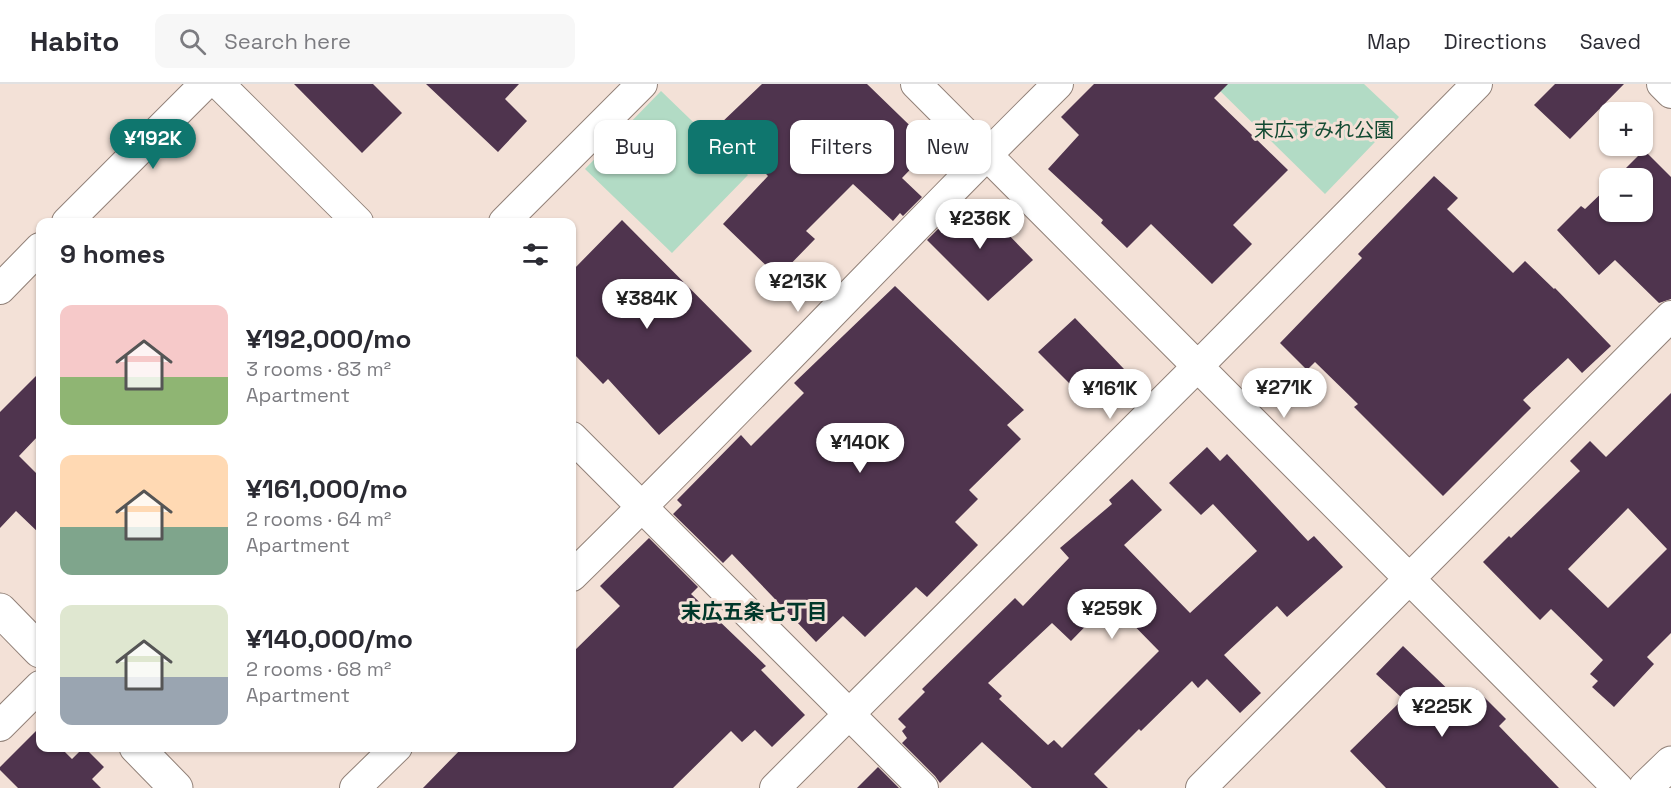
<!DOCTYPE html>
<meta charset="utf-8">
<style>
:root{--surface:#fff;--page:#f7f7f7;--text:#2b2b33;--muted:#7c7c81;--line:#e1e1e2;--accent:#0f766e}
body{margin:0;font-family:"Space Grotesk","Noto Sans JP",sans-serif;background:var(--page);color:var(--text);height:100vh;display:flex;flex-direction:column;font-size:22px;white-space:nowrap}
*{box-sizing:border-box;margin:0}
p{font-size:20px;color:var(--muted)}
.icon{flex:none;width:33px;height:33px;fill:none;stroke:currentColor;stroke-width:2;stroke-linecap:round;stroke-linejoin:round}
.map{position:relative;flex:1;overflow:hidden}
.details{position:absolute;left:36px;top:134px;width:540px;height:534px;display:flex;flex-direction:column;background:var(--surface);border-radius:12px;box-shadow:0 2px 4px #0004}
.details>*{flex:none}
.top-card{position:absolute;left:594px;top:36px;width:570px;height:54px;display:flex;gap:12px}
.fabs{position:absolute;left:1599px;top:18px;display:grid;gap:12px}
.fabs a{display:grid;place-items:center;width:54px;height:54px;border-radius:12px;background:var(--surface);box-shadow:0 2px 4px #0004;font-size:30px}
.price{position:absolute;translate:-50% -51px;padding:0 14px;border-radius:21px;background:#fff;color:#222;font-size:20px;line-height:39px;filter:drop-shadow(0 2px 3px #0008)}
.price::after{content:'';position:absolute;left:50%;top:36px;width:18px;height:14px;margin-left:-9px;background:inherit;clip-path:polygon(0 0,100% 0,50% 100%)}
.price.active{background:var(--accent);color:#fff}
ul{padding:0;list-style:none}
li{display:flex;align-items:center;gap:18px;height:150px;padding:0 24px}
li span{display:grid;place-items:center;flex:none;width:168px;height:120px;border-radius:12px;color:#555}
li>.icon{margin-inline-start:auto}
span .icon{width:72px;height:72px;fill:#fffc;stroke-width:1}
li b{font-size:26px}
h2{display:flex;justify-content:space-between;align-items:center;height:72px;padding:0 24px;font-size:26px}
.chip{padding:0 21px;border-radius:12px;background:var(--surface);box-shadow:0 2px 4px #0004;font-size:21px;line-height:54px}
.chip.active{background:var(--accent);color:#fff}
header{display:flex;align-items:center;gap:36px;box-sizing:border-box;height:84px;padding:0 30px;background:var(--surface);border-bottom:2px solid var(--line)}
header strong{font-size:28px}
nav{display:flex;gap:33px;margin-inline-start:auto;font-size:21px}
.search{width:420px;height:54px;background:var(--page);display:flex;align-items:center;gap:15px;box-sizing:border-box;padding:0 21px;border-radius:12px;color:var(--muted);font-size:22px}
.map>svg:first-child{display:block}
.green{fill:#b2dbc5}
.building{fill:#4f344e;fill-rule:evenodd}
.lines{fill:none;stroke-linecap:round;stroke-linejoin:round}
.street-casing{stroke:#918178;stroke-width:32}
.secondary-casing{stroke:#918178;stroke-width:35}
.street{stroke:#fff;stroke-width:30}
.secondary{stroke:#fff;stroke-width:33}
.labels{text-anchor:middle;stroke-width:6;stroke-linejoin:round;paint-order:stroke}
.park-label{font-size:20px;fill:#124a32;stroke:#f3e1d7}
.neighbourhood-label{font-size:21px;font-weight:bold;fill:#00372a;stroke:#f3e1d7}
</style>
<header>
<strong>Habito</strong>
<div class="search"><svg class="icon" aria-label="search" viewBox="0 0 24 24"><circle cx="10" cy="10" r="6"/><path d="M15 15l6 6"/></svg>Search here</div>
<nav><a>Map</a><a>Directions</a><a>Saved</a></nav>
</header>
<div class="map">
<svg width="1671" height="704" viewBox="0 0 1671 704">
<rect width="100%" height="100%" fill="#f3e1d7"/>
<path class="green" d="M1213,0H1364L1399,33L1325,110Z
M661,7L748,91L672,169L585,85Z"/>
<path class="building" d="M294,0H373L402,29L362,69Z
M426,0H519L505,15L527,37L498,68Z
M762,0H867L932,63L902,94L922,113L903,132L900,129L893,137L853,100L806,147L815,155L778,193L723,140L768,92L719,41Z
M1094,0H1228L1214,14L1288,86L1233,141L1252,160L1212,200L1151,140L1127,164L1101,139L1103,136L1048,85L1079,51L1061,33Z
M1555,0H1624L1570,55L1534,21Z
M1644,66L1671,93V215L1659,219L1615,176L1599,191L1557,146L1581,122L1585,125L1610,101V128H1642V94H1616Z
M1434,92L1458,114L1447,125L1513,189L1525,177L1554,205L1555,204L1611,262L1582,289L1568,274L1523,316L1531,324L1443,412L1354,323L1358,320L1315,278L1307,286L1280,259L1362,174L1358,170Z
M975,116L1033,176L988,217L927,156L947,136L951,140Z
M622,136L752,267L659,351L608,295L603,300L572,268V187Z
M895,202L1024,326L1007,341L1021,355L969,406L978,415L955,438L978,461L927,513L916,503L865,553L843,532L816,558L732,470L723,479L673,430L682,421L677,416L741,351L751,362L804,309L794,299Z
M1075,234L1124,285L1088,318L1038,268Z
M40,288V350L19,372L40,393V450L16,427L0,444V328Z
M1671,309V549L1647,573L1654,580L1614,623L1592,603L1598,597L1590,590L1603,576L1551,525L1540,536L1483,478L1509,452L1511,454L1580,387L1570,377L1590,357L1606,373ZM1628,424L1667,465L1608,524L1568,485Z
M1207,363L1220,377L1227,370L1308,457L1314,452L1343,483L1287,533L1277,522L1224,571L1261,609L1240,629L1207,595L1198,604L1192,597L1141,647L1139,645L1094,690L1108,704H1032L982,658L940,699L935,692L902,659L907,654L902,647L906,643L898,635L925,608L922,605L1015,514L1023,522L1069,474L1060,464L1112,420L1109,416L1132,395L1162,426L1124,461L1190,529L1257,467L1213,420L1201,431L1169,399ZM1110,517L1159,567L1062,664L1054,656L1048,661L999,615L1002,612L988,599L1052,539L1071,557Z
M649,454L698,503L691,510L766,582L761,586L805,631L772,663L755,646L742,658L731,647L673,704H423L463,663H572V569L620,522L600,502Z
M1403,562L1462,619L1476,605L1506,635L1499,642L1559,704H1386L1350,667L1403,615L1376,590Z
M40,643V663H60L72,675L84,663L104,683L92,695L101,704H18L0,686V683Z
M878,683L899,704H857Z"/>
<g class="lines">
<g class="street-casing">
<path id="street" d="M219,0L358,138
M916,0L1618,704
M1662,0L1671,9
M67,138L205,0
M504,138L642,0
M0,205L40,164
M572,353L923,704
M572,492C737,331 894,162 1058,0
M0,642L40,602
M355,704L397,663
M775,704L1198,282L1477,0
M1201,704L1671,232"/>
</g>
<g class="secondary-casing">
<path id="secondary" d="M0,526L40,567
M136,663L176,704
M1645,704L1671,679"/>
</g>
<use href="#street" class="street"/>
<use href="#secondary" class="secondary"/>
</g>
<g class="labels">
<g class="park-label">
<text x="1324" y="53">末広すみれ公園</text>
</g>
<g class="neighbourhood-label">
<text x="754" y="535">末広五条七丁目</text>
</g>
</g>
</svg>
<div class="fabs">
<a>+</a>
<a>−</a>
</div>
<b class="price active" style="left:153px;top:86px">¥192K</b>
<b class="price" style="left:980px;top:166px">¥236K</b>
<b class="price" style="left:798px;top:229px">¥213K</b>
<b class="price" style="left:647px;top:246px">¥384K</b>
<b class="price" style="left:1284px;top:335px">¥271K</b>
<b class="price" style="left:1110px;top:336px">¥161K</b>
<b class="price" style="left:860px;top:390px">¥140K</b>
<b class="price" style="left:1112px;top:556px">¥259K</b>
<b class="price" style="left:1442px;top:654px">¥225K</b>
<div class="top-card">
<a class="chip">Buy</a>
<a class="chip active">Rent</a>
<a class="chip">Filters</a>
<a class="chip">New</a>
</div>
<section class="details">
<h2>9 homes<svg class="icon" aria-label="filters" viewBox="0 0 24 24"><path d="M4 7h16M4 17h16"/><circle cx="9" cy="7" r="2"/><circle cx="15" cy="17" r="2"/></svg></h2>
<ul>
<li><span style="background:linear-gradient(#f6c9c9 60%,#8fb573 0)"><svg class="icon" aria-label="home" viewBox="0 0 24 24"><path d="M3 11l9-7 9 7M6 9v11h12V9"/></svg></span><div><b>¥192,000/mo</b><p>3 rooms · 83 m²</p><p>Apartment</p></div></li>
<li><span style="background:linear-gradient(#ffd9b3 60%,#7fa58c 0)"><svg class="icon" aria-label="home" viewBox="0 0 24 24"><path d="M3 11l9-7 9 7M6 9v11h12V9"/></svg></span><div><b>¥161,000/mo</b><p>2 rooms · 64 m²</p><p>Apartment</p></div></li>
<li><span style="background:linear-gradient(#dfe7d0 60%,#9aa5b1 0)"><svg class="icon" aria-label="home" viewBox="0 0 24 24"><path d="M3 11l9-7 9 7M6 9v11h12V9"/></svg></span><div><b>¥140,000/mo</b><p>2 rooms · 68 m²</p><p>Apartment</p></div></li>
</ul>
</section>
</div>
